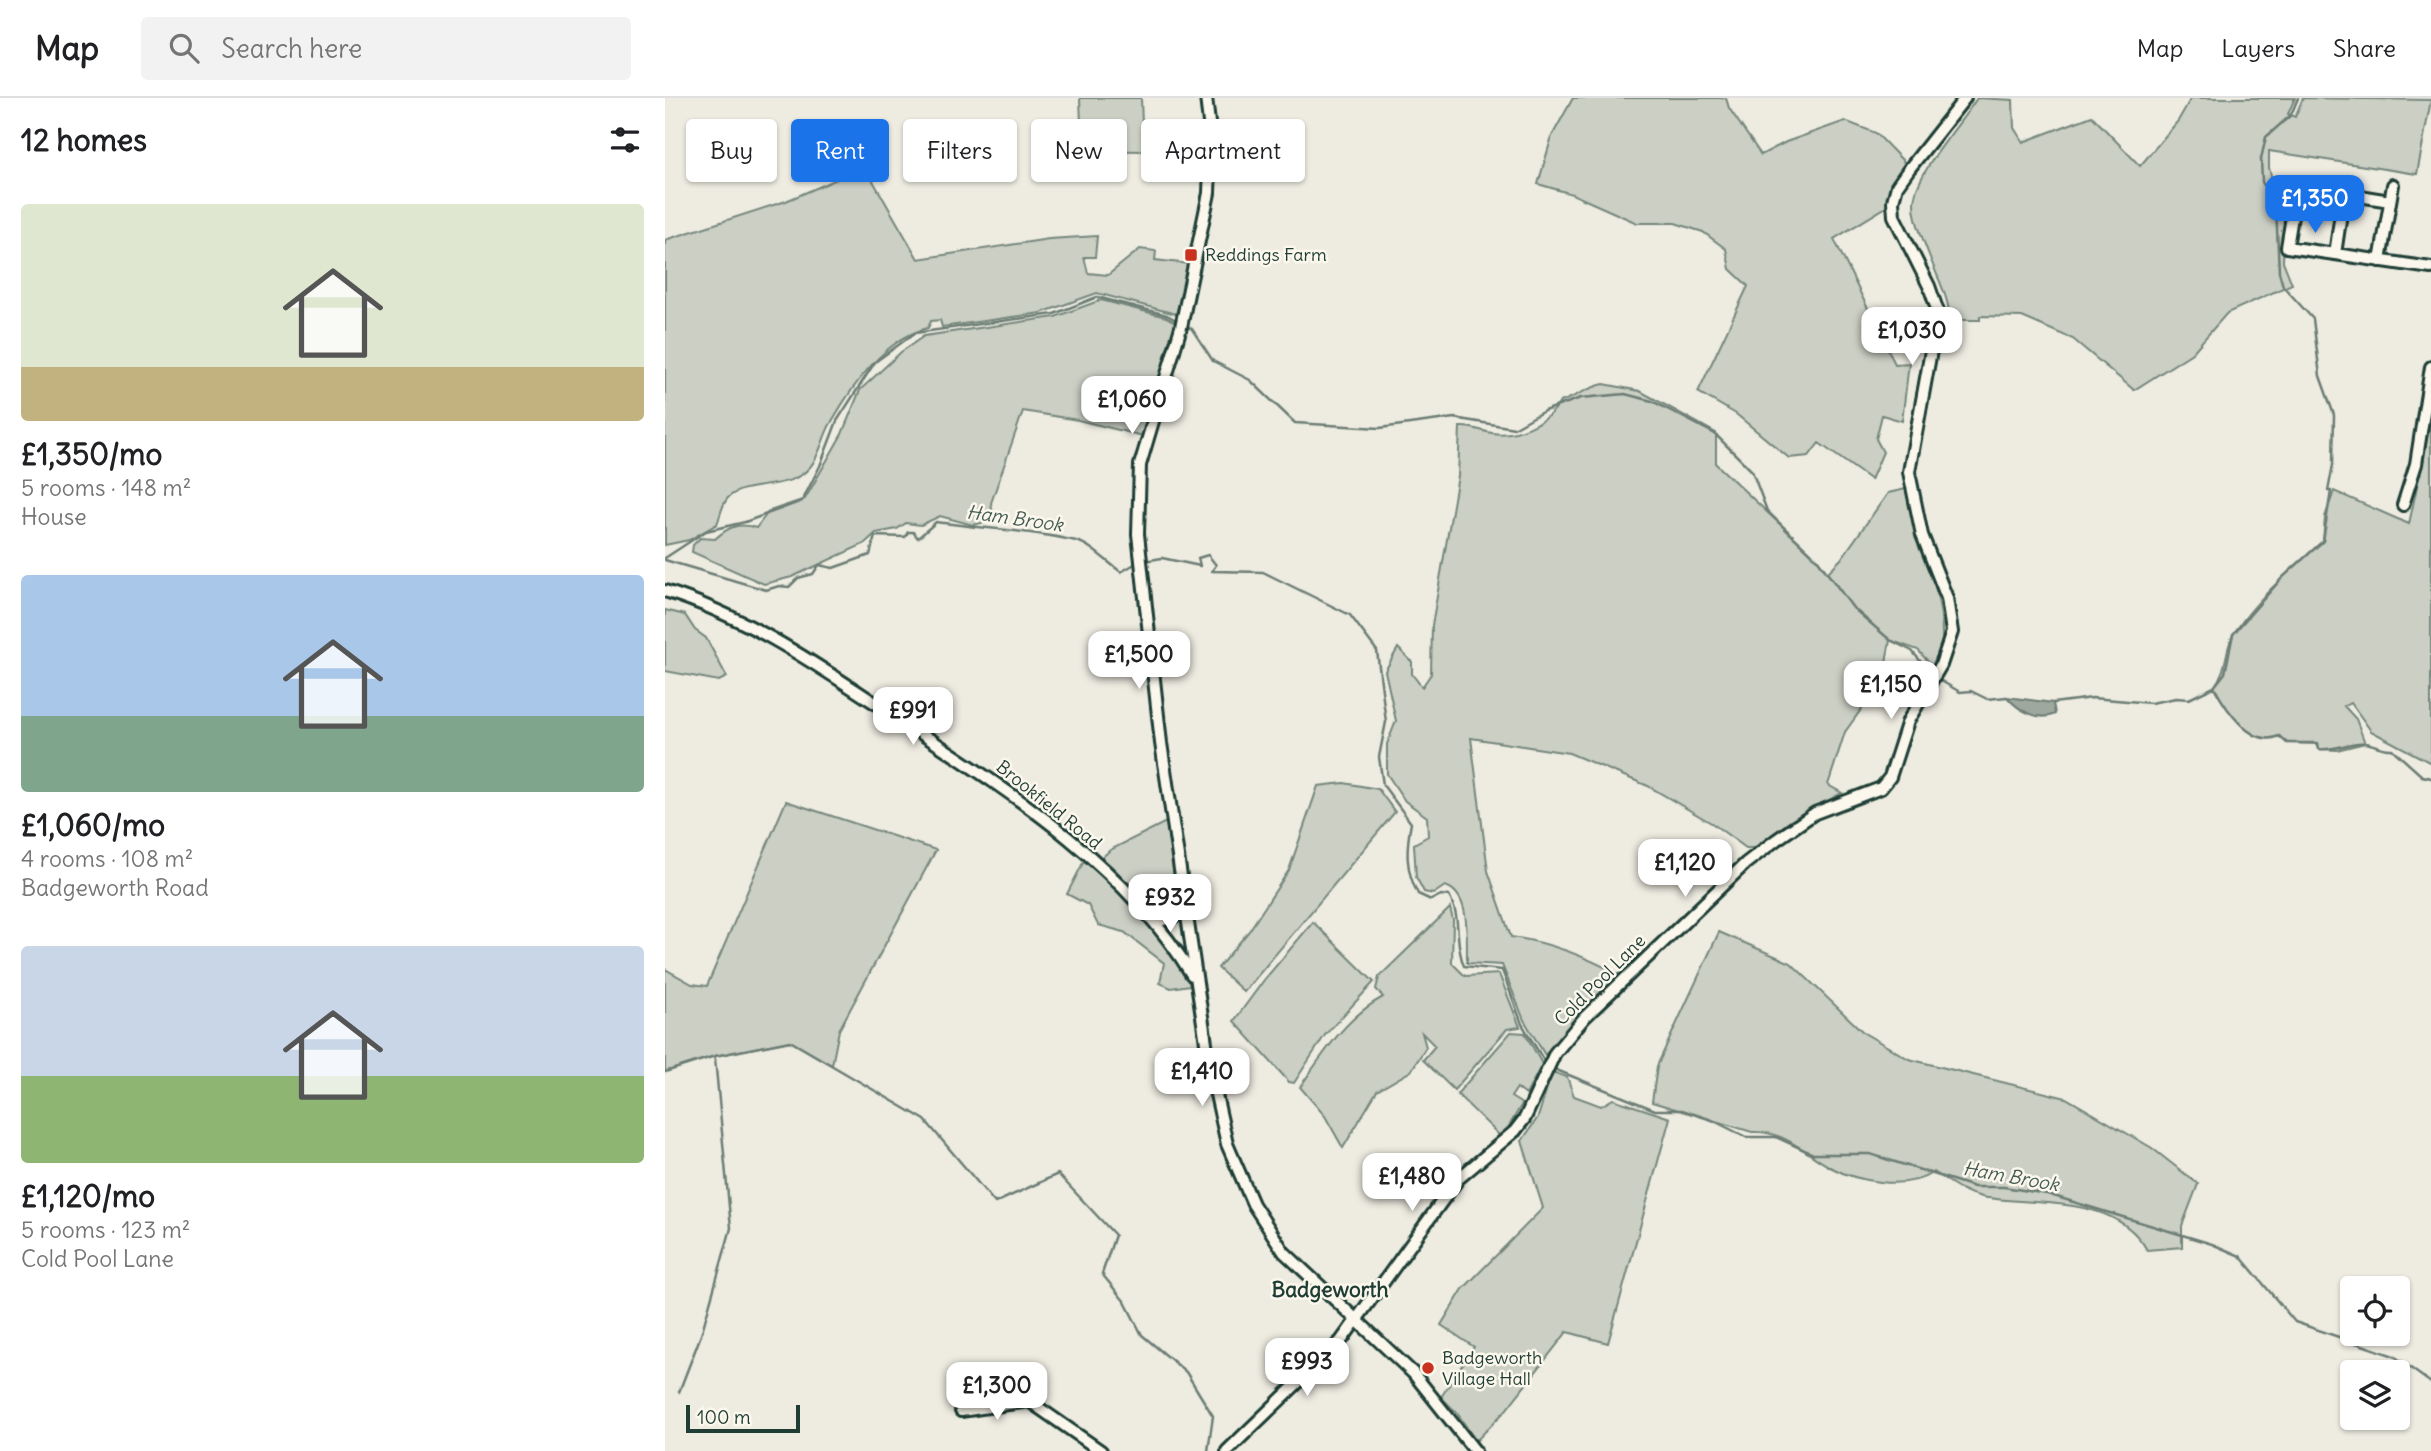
<!DOCTYPE html>
<meta charset="utf-8">
<style>
:root{--surface:#fff;--page:#f2f2f2;--text:#202124;--muted:#757577;--line:#e0e0e0;--accent:#1a73e8}
body{margin:0;font-family:Delius,sans-serif;background:var(--page);color:var(--text);height:100vh;display:flex;flex-direction:column;font-size:26px;white-space:nowrap}
*{box-sizing:border-box;margin:0}
p{font-size:23px;color:var(--muted)}
.icon{flex:none;width:38px;height:38px;fill:none;stroke:currentColor;stroke-width:2;stroke-linecap:round;stroke-linejoin:round}
.map{position:relative;flex:1;overflow:hidden}
.side{display:flex;flex-direction:column;background:var(--surface);width:665px}
.side>*{flex:none}
.hud{position:absolute;left:21px;top:21px;width:665px;height:63px;display:flex;gap:14px}
.buttons{position:absolute;left:1675px;top:1178px;display:grid;gap:14px}
.buttons a{display:grid;place-items:center;width:70px;height:70px;border-radius:7px;background:var(--surface);box-shadow:0 2px 5px #0004;font-size:35px}
.scale{position:absolute;left:21px;bottom:18px;width:114px;box-sizing:border-box;padding-left:7px;border:4px solid #1f3d34;border-top:0;font-size:19px;line-height:24px;white-space:nowrap;color:#1f3d34;-webkit-text-stroke:5px #fbf7ec;paint-order:stroke}
.price{position:absolute;translate:-50% -60px;padding:0 16px;border-radius:14px;background:#fff;color:#222;font-size:23px;line-height:46px;filter:drop-shadow(0 2px 4px #0008)}
.price::after{content:'';position:absolute;left:50%;top:42px;width:21px;height:16px;margin-left:-10px;background:inherit;clip-path:polygon(0 0,100% 0,50% 100%)}
.price.selected{background:var(--accent);color:#fff}
ul{padding:0;list-style:none}
li{display:grid;align-content:center;gap:14px;height:371px;padding:0 21px}
li span{display:grid;place-items:center;height:217px;border-radius:7px;color:#555}
li>.icon{margin-inline-start:auto}
span .icon{width:126px;height:126px;fill:#fffc;stroke-width:1}
li b{font-size:30px}
h2{display:flex;justify-content:space-between;align-items:center;height:84px;padding:0 21px;font-size:30px}
.pill{padding:0 24px;border-radius:7px;background:var(--surface);box-shadow:0 2px 5px #0004;font-size:24px;line-height:63px}
.pill.selected{background:var(--accent);color:#fff}
header{display:flex;align-items:center;gap:42px;box-sizing:border-box;height:98px;padding:0 35px;background:var(--surface);border-bottom:2px solid var(--line)}
header strong{font-size:33px}
nav{display:flex;gap:38px;margin-inline-start:auto;font-size:24px}
.search{width:490px;height:63px;background:var(--page);display:flex;align-items:center;gap:18px;box-sizing:border-box;padding:0 24px;border-radius:7px;color:var(--muted);font-size:26px}
main{display:flex;flex:1;min-height:0}
.map>svg:first-child{display:block}
.green{fill:#cbcfc4;stroke:#75867c;stroke-width:2}
.water{fill:#9fa89f;stroke:#6c7d74;stroke-width:2}
.lines{fill:none;stroke-linecap:round;stroke-linejoin:round}
.stream{stroke:#6c7d74;stroke-width:2.5}
.minor-casing{stroke:#1f3d34;stroke-width:16}
.minor{stroke:#fbf7ec;stroke-width:10}
.poi-dot{fill:#c8321e;stroke:#fbf7ec;stroke-width:2.5}
.labels{text-anchor:middle;stroke-width:5;stroke-linejoin:round;paint-order:stroke}
.poi-label{font-size:18px;fill:#1f3d34;stroke:#fbf7ec;text-anchor:start}
.street-label{font-size:18px;fill:#1f3d34;stroke:#fbf7ec}
.water-label{font-size:19px;font-style:italic;fill:#455d54;stroke:#fbf7ec}
.quarter-label{font-size:21px;font-weight:bold;fill:#1f3d34;stroke:#fbf7ec}
</style>
<header>
<strong>Map</strong>
<div class="search"><svg class="icon" aria-label="search" viewBox="0 0 24 24"><circle cx="10" cy="10" r="6"/><path d="M15 15l6 6"/></svg>Search here</div>
<nav><a>Map</a><a>Layers</a><a>Share</a></nav>
</header>
<main>
<section class="side">
<h2>12 homes<svg class="icon" aria-label="filters" viewBox="0 0 24 24"><path d="M4 7h16M4 17h16"/><circle cx="9" cy="7" r="2"/><circle cx="15" cy="17" r="2"/></svg></h2>
<ul>
<li><span style="background:linear-gradient(#dfe7d0 75%,#c2b280 0)"><svg class="icon" aria-label="home" viewBox="0 0 24 24"><path d="M3 11l9-7 9 7M6 9v11h12V9"/></svg></span><div><b>£1,350/mo</b><p>5 rooms · 148 m²</p><p>House</p></div></li>
<li><span style="background:linear-gradient(#a9c7e8 65%,#7fa58c 0)"><svg class="icon" aria-label="home" viewBox="0 0 24 24"><path d="M3 11l9-7 9 7M6 9v11h12V9"/></svg></span><div><b>£1,060/mo</b><p>4 rooms · 108 m²</p><p>Badgeworth Road</p></div></li>
<li><span style="background:linear-gradient(#c9d6e8 60%,#8fb573 0)"><svg class="icon" aria-label="home" viewBox="0 0 24 24"><path d="M3 11l9-7 9 7M6 9v11h12V9"/></svg></span><div><b>£1,120/mo</b><p>5 rooms · 123 m²</p><p>Cold Pool Lane</p></div></li>
</ul>
</section>
<div class="map">
<svg width="1766" height="1353" viewBox="0 0 1766 1353">
<rect width="100%" height="100%" fill="#eeece1"/>
<filter id="ink" filterUnits="userSpaceOnUse"><feTurbulence type="fractalNoise" baseFrequency=".0143" numOctaves="2"/><feDisplacementMap in="SourceGraphic" scale="14" xChannelSelector="R" yChannelSelector="G"/><feConvolveMatrix kernelMatrix="1 2 1 2 8 2 1 2 1" color-interpolation-filters="sRGB"/></filter>
<g filter="url(#ink)">
<path class="green" d="M415,0H476L478,53L417,52Z
M908,0H1061L1064,10L1096,57L1121,44L1180,23L1211,35L1240,65L1227,86L1221,109L1169,141L1230,266L1244,265L1237,323L1217,317L1211,341L1218,354L1206,382L1154,345L1144,358L1124,360L1071,316L1033,294L1083,188L1065,171L1061,151L1038,134L1010,125H972L907,96L873,86L887,38Z
M1312,0L1348,2L1349,30L1358,44L1427,18L1475,68L1513,23L1526,0H1630L1623,16L1630,19L1638,0L1766,2L1752,76L1604,53V70L1620,127L1618,163L1627,186L1562,215L1527,255L1469,292L1408,241L1357,219L1315,218V222H1285C1284,199 1272,179 1264,157C1258,141 1249,122 1249,105C1250,75 1295,27 1312,0Z
M200,69L253,161L384,141L432,138L430,159H419L423,175L443,177L475,151L491,153L490,162L525,166L511,216L432,195L376,215L277,229L275,222L266,223L263,230C220,240 187,288 166,325C158,338 155,358 145,369C124,395 79,381 62,401C57,407 55,419 52,426L24,442L0,447V142L121,103Z
M436,202L501,219L510,224L506,245L478,338L413,322L358,313L326,405L329,422L308,427L275,418L256,427L241,425L232,431L211,435L199,446L127,479L99,486L27,454L28,447L35,440L50,441C63,429 74,424 91,430L104,413L140,401L177,336L195,292L236,254L259,238L390,219Z
M939,286L975,293L1051,335V366L1152,461L1162,475L1176,461L1223,395L1241,391C1251,441 1279,491 1277,542C1277,551 1270,560 1267,568L1253,552L1225,542L1218,581L1180,634L1163,687L1177,695L1125,723L1090,750H1081L1048,726L983,688L904,655L806,640L823,773L846,839C885,844 920,858 955,877L880,957L859,922L837,867L802,865C801,842 807,796 780,788L768,796L759,794L751,779L749,746L763,738L762,719L740,703L722,676V646L731,623L720,573L733,550L747,564V576L757,589L766,576L767,527L793,378L795,329C807,328 815,333 827,335C851,339 883,325 895,304C911,299 923,289 939,286Z
M1766,322V665L1706,633L1686,605L1679,608L1691,621L1700,645L1672,652L1654,651L1652,646L1622,645L1614,638C1586,651 1559,608 1549,589C1564,569 1559,549 1570,534C1593,499 1627,471 1658,443L1660,419L1669,393L1744,426Z
M0,512L20,517L30,532L41,540L62,579L54,583L0,573Z
M679,685L713,691L730,714L579,894L553,870L584,833L624,772L653,688Z
M121,703L271,752L174,932L167,967L125,943L50,958L0,974V871L27,886L42,888Z
M501,724L512,796L509,802L481,819L518,871L525,887L506,890L495,885L499,865L459,834L433,827L423,807L402,796L420,761L428,768L445,752Z
M785,810L788,822L787,865L800,878L834,876L855,929L842,931L789,992L758,962L770,948L757,935L761,949L746,973L712,993L678,1050L660,1018L635,989C658,956 681,919 718,899L711,891L714,879Z
M648,824L709,884L660,937L629,985L624,984L569,923L599,882Z
M1054,834L1126,865L1199,935L1244,961L1401,1000L1487,1050L1533,1086L1517,1128V1149L1482,1152C1450,1095 1370,1109 1317,1099C1298,1095 1285,1084 1269,1074C1241,1093 1193,1084 1165,1069C1138,1054 1119,1032 1087,1034L987,1004L992,968Z
M846,934L860,935L877,966L861,997L852,990L846,999L857,1006L837,1040L792,996Z
M887,974L902,979L909,998L936,1008L948,1001L1005,1020L943,1245L902,1234L841,1312L811,1343L792,1315L776,1299L809,1249L776,1227L798,1191L878,1110L857,1043L873,1019Z"/>
<path class="water" d="M1342,599L1388,605L1390,616C1373,624 1353,612 1342,599Z"/>
<g class="lines">
<path class="stream" d="M519,226L527,231L548,263L585,282L630,325L715,330L789,320L849,330L879,313L916,300L960,296L987,303L1050,336L1087,373L1102,413L1152,461L1188,510L1225,542L1247,553L1266,576
M0,460L41,433L80,424L137,403L155,368L172,323L210,264L250,235L389,216L432,199L502,217L513,223
M0,462L101,492L114,488L124,489L133,480L148,476L154,467L168,470L205,457L210,438L240,439L243,434H248L253,440L271,424C319,431 365,432 411,443C425,446 443,465 456,474L473,464
M479,463L497,460L535,468L533,460L543,457L551,467L547,473L598,474L685,517L712,553L721,624L714,659L718,687L746,725C741,751 740,772 753,796L766,802L776,797L784,798C797,820 789,845 799,868L837,872L857,926L879,963
M1271,580L1295,594L1306,593L1322,601L1342,599
M1549,589C1560,609 1586,651 1614,638L1622,645H1653L1654,651C1671,653 1686,643 1700,645C1710,646 1716,652 1727,651L1757,678L1766,680
M1388,605L1427,600L1486,605L1511,600L1524,601L1549,589L1560,575L1568,536L1617,480L1658,443L1666,393H1663L1668,367L1669,317L1655,278L1648,221L1618,188L1614,174L1611,109L1597,84L1596,61L1601,39L1626,17L1633,0
M889,971L990,1012H1017L1047,1022L1081,1039H1111L1148,1056H1205L1309,1089H1339L1382,1096L1547,1146L1575,1158L1630,1224L1729,1258L1766,1285
M0,974L50,958L125,943L260,1022L330,1105L393,1076L450,1137L437,1176L460,1204L477,1237L521,1274L548,1318L543,1353
M14,1294L36,1237L66,1130L50,960"/>
<g class="minor-casing">
<path id="minor" d="M541,0L546,41L544,95L516,229L475,367L473,436L496,645L544,965L562,1046L588,1106L619,1154L748,1275L810,1353
M1725,103L1632,88L1622,149L1766,170
M1670,156L1679,95
M1715,163L1728,87
M1738,407L1751,366L1766,269
M0,493C84,519 155,569 228,617C337,689 458,763 527,877
M485,819L498,822L521,814
M296,1313L364,1303L436,1353
M562,1353L676,1243L793,1081L850,1033L860,1020L890,955L920,919L1081,765L1111,742L1150,715L1216,690L1225,679L1243,623L1276,567L1287,534L1282,500L1257,437L1244,374L1273,214L1264,188L1229,118L1228,103L1232,88L1244,71L1300,0"/>
</g>
<use href="#minor" class="minor"/>
</g>
</g>
<g class="poi-dot">
<rect x="519" y="150" width="14" height="14" rx="3.5"/>
<circle cx="763" cy="1270" r="7"/>
</g>
<g class="labels">
<g class="poi-label">
<text x="540" y="163">Reddings Farm</text>
<text x="777" y="1266">Badgeworth<tspan x="777" dy="21">Village Hall</tspan></text>
</g>
<g class="street-label">
<text transform="translate(384 707) rotate(39)" y="6">Brookfield Road</text>
<text transform="translate(935 882) rotate(-45)" y="6">Cold Pool Lane</text>
</g>
<g class="water-label">
<text transform="translate(350 420) rotate(8)" y="7">Ham Brook</text>
<text transform="translate(1346 1078) rotate(10)" y="7">Ham Brook</text>
</g>
<g class="quarter-label">
<text x="665" y="1199">Badgeworth</text>
</g>
</g>
</svg>
<div class="buttons">
<a><svg class="icon" aria-label="locate" viewBox="0 0 24 24"><circle cx="12" cy="12" r="6"/><path d="M12 2v4M12 18v4M2 12h4M18 12h4"/></svg></a>
<a><svg class="icon" aria-label="layers" viewBox="0 0 24 24"><path d="M12 4l9 5-9 5-9-5zM3 14l9 5 9-5"/></svg></a>
</div>
<div class="scale">100 m</div>
<b class="price selected" style="left:1650px;top:137px">£1,350</b>
<b class="price" style="left:1247px;top:269px">£1,030</b>
<b class="price" style="left:467px;top:338px">£1,060</b>
<b class="price" style="left:474px;top:593px">£1,500</b>
<b class="price" style="left:1226px;top:623px">£1,150</b>
<b class="price" style="left:248px;top:649px">£991</b>
<b class="price" style="left:1020px;top:801px">£1,120</b>
<b class="price" style="left:505px;top:836px">£932</b>
<b class="price" style="left:537px;top:1010px">£1,410</b>
<b class="price" style="left:747px;top:1115px">£1,480</b>
<b class="price" style="left:642px;top:1300px">£993</b>
<b class="price" style="left:332px;top:1324px">£1,300</b>
<div class="hud">
<a class="pill">Buy</a>
<a class="pill selected">Rent</a>
<a class="pill">Filters</a>
<a class="pill">New</a>
<a class="pill">Apartment</a>
</div>
</div>
</main>
